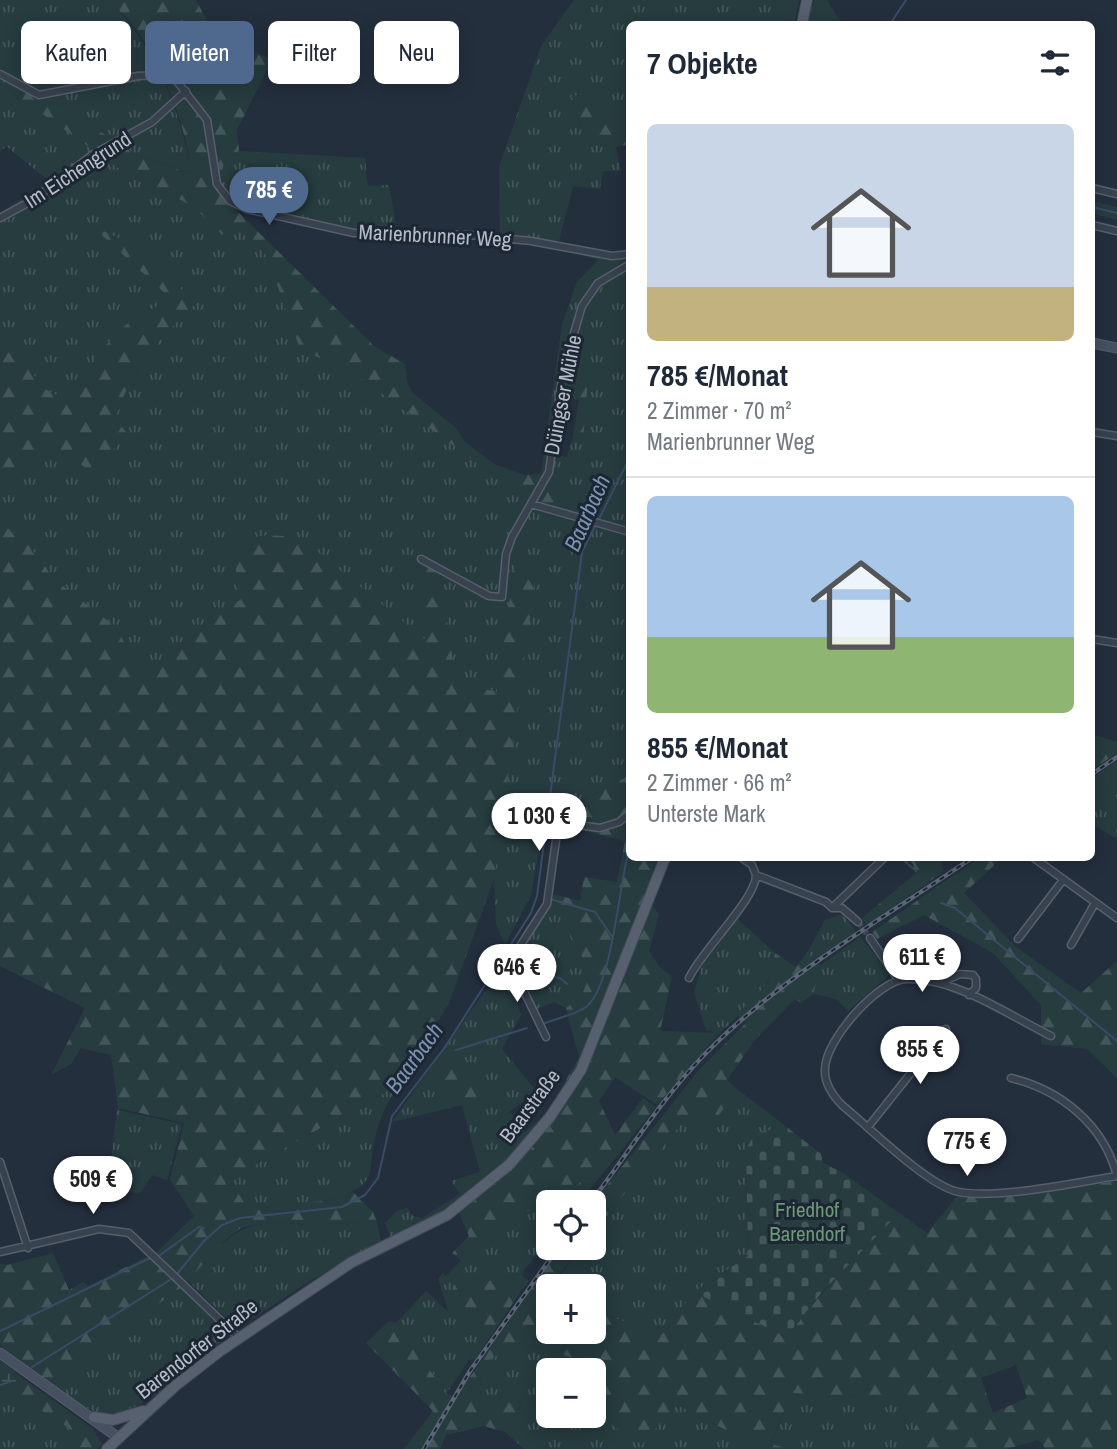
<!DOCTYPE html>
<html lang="de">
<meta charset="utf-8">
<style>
:root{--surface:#fff;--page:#f2f2f3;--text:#1f2937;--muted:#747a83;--line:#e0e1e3;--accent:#4f688e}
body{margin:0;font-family:"Archivo Narrow",sans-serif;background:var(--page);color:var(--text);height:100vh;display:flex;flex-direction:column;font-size:26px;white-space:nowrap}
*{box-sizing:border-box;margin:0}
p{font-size:23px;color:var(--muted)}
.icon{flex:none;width:38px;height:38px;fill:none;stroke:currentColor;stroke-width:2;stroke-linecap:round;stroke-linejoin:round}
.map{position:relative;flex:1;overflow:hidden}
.side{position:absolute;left:626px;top:21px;width:469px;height:840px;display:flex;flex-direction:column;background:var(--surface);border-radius:10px;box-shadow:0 4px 18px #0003}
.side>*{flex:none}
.top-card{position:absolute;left:21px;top:21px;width:500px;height:63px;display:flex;gap:14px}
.fabs{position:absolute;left:536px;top:1190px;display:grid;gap:14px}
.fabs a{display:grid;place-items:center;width:70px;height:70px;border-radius:10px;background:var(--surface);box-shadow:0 4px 18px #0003;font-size:35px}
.price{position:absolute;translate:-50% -60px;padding:0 16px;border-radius:24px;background:#fff;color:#222;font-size:23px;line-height:46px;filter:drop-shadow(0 2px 4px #0008)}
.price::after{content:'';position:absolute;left:50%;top:42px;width:21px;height:16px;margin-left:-10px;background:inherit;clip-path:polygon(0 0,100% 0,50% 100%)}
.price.current{background:var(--accent);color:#fff}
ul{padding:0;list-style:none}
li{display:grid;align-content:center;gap:14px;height:371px;padding:0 21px}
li+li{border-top:2px solid var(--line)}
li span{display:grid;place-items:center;height:217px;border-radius:10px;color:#555}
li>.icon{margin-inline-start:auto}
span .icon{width:126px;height:126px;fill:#fffc;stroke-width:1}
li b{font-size:30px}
h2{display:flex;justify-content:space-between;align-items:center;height:84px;padding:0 21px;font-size:30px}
.tag{padding:0 24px;border-radius:10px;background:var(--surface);box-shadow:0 4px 18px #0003;font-size:24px;line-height:63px}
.tag.current{background:var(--accent);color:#fff}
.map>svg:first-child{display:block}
.grass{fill:url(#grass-tufts);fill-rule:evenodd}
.forest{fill:url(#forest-firs);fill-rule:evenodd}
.wetland{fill:url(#wetland-marsh)}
.cemetery{fill:url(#cemetery-stones)}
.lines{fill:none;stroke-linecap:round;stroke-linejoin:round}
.stream{stroke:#394c67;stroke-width:2}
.minor-tunnel{stroke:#3a4453;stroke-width:6;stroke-dasharray:6 3;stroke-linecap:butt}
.minor-casing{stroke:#565f6c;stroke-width:9}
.secondary-casing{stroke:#565f6c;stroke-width:11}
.primary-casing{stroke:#414a57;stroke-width:12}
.minor{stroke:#38414e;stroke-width:6}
.secondary{stroke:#465061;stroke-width:9}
.primary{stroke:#56606e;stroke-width:10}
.rail-casing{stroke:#5a6575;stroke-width:4.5}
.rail{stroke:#1d2633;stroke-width:2;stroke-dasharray:5;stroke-linecap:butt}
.labels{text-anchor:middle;stroke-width:6;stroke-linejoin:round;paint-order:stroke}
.street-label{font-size:21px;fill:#b4bcc9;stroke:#1d2633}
.park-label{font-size:21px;fill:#6b9a76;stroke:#1d2633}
.water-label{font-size:23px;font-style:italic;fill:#7c92b1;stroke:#1d2633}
</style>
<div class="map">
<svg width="1117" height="1449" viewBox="0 0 1117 1449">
<defs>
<pattern id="grass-tufts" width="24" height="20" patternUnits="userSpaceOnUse" patternTransform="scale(1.75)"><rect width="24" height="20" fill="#263c3f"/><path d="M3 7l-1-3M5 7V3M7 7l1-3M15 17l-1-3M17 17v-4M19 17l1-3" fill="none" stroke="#435659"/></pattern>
<pattern id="forest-firs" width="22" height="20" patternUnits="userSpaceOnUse" patternTransform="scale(1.75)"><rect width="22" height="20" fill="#263c3f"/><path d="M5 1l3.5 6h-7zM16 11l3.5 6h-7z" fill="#435659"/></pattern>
<pattern id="wetland-marsh" width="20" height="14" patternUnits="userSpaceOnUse" patternTransform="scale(1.75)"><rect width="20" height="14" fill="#263c3f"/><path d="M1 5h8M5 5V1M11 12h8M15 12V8" fill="none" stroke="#435659"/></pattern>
<pattern id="cemetery-stones" width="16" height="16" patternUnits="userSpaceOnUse" patternTransform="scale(1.75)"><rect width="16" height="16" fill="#263c3f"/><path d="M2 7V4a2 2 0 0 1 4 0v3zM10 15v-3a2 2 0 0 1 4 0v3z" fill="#435659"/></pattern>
</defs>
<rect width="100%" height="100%" fill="#242f3e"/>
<path class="grass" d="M0,0H109C157,50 179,107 192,174L137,155L0,68Z
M574,0H799L794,24H630V124L610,117L584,95L571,96L582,132L616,147L621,171H603L600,189L573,186L558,245L500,237L499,167L541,46Z
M814,0H827L842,24H808Z
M0,84L117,167L194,207L221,234L230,226L254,241L267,256L300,349L355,374L530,501L551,472L555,455L567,457L572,440L582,442L589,366L567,354L590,291L630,264V775L544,821L531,895L505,945L496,924L494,879L537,559L516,554L497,692L456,682L440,573L417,562L427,641L299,538L241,599L150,671L130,653L116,627L54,579L28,544L0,522V487L17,478L52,446L94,472L124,393L154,343L194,305L94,227L171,298L127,324L99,352L88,383L71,403L43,388L0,329V213L49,181L6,146L0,152Z
M239,151L365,158L368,186L389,185L397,232L358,230L248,206L233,199L219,182L225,160Z
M1092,201L1117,207V220L1092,213Z
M556,247L630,256V262C615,269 600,276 590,289C560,326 554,425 547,473L541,475L562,324L577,282L598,260Z
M1117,779V839L1092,824V795Z
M551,904C560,910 581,958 591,972L581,997L566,1008L554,1002L537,1009L526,989L514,994L521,1015L502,1049L537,1092L489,1126L506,1144L504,1165L449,1210L396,1237L390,1236L385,1223L397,1211L407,1208L413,1216L422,1218L460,1194L451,1181L480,1172L462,1105L392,1122L498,973L502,975L514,964Z
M843,914L856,932L817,961L807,953L825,920Z
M735,917L775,953C773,962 772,972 768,981C763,992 730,1025 719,1033L706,1030L694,993L704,958Z
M860,937L890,974L848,1011L836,999L813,994L821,965Z
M400,1084C384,1107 378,1121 373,1148C371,1157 372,1167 369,1175C356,1208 277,1203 247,1208L229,1179Z
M737,1089L788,1128L756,1132L746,1149L748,1256L694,1292L662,1334L593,1311V1286H551L582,1248H593V1233L691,1111L712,1124Z
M117,1110L182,1124L167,1180L152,1175L139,1194L108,1187Z
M608,1167L579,1202H548V1241L521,1274L479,1283L487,1316L469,1360L446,1394L397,1322L426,1291L449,1313L438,1279L443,1273L446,1276L488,1233Z
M377,1222L381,1242L311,1280L237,1329L187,1280C209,1257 227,1231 260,1224Z
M182,1287L231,1334C202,1357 137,1423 100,1413C82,1408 64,1392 48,1383Z
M522,1342L610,1369L641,1445L676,1404L745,1440L747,1449H524L505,1432L522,1404L479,1397L482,1364ZM548,1370H593V1416H548Z
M6,1388L69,1428L79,1449H0V1391Z
M792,1393L896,1399L917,1424L901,1449H792L770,1445Z"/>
<path class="forest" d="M109,0H196L216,38L272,59L237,130L239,151L225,160L219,182L228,202L375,347L405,364L408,385L414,394L456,428L465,442L494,464L525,475L547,473L530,501L355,374L300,349L267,256L254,241L230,226L222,235L194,207L117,167L0,84V68L137,155L191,174C188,129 162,64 135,28C128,18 117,9 109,0Z
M584,95L610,117L630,124V144L616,147L582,132L571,96Z
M92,226L151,252L194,305C156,342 132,368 115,419L127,433L94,473L52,446L17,478L0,487V329L43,388L71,402L88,383L99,352L127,324L170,298Z
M569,355L589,366L583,442L572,440L579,400L561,398Z
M547,485L566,488L561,507L539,503Z
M0,522L28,544L54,579L116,627L130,653L150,671L241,599L231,541L268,535L299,537L426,640L417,561L440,573L456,682L497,692L516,554L538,559L494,879L449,1003L400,1084L229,1179L247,1207L325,1201L353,1192L373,1212L377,1222L260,1224L241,1228L226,1239L182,1287L48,1383L0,1345V1264L7,1265L53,1253L69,1290L83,1282L88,1286L158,1251L194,1216L170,1180L184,1123L118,1108L111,1055L81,1048L71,1064L51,1075L85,1008L0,966Z
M1092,734L1117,742V753L1092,770Z
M1117,761V779L1092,795V778Z
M630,775V858H664L651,904L659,914L649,951L659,966L672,977L660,1031L719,1033L657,1105L615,1077L599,1101L615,1135L643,1098L656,1107L608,1167L488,1233L463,1262L452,1253L469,1236L459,1213L510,1172L499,1159L506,1144L488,1126L510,1112L525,1132L548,1112L579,1057L566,1008L581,997L591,972C581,958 560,911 551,904L553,894L580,901L584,877L617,882L625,841L544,821Z
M905,858H941L943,872L867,925L862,918L915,874L913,864Z
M979,858H1002L964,893L1016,947L1081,993L1117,961V1078L1087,1049L1041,1044V1005L993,953L924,915L877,939L872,932Z
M775,953L796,967L807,953L821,965L813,994L801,1003L795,999L754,1041L727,1080L737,1089L712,1125L691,1111L593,1233V1203L699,1070L746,1023L737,1014L768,983Z
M449,1059L455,1075L480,1085L476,1101L466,1105L441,1073Z
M1117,1181V1449H1046L1038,1440L1006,1449H901L917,1424L896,1399L792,1393L770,1444L792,1449H747L745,1440L676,1404L642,1445L612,1425L623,1405L600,1394L609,1369L522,1342L482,1364L479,1397L522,1403L505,1432L484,1426L446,1435L440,1449H404L433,1411L366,1343L387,1322H397L446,1394L456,1397L560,1248H582L548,1286L545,1294L548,1295V1332H593V1311L662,1334L694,1292L786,1337L829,1285L899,1213L927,1233L957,1196L994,1197ZM1016,1365L1027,1398L993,1413L981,1378Z
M521,1274L528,1281L475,1359L469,1360L487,1316L459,1306L453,1287L457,1278L479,1283Z
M24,1379L93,1429L102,1444L97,1449H79L69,1428L6,1388Z"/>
<path class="wetland" d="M0,1360L24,1379L0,1391Z"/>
<path class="cemetery" d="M788,1128L821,1154L823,1163L843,1173L899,1213L823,1291L786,1337L694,1292L748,1256L746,1149L756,1132Z"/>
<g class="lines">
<path class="stream" d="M890,24L906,0
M1092,207L1117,213
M599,519L630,457
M901,858L916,871
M550,899L595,912L613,938
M941,903L955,908L1117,1041
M532,974L560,978L567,984
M545,1023C557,1018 575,1015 586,1007C613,987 619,880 630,846
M456,1050L527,1028
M160,1255L199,1227L204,1228
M177,1274L204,1241L222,1225L240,1218L342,1207L365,1195L378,1178L392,1116L445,1047L531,913L537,896L582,552L596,524
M0,1331L150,1258
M32,1367L173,1278
M0,1385L12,1381"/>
<path class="minor-tunnel" d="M858,922L870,938"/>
<g class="minor-casing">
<path id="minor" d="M0,74L39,95L138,76L172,75L207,120L217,184L230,201L247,209L354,233L470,235L531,241L612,256L630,254
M1092,188L1117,194
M0,218L33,200L92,155L152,122L186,91
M1092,225L1117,231
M1092,432L1117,436
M531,504L630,532
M421,559L489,596L502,597L506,554L512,537L549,472L563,371L582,306L598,283L630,264
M1092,639L1117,643
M742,858L752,865L756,875L826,902L832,908H842L858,922
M1034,858L1117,918
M832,908L884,858
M870,938L898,979
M1018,939L1063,880
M1071,945L1095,903
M689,978C702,950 756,899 756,875
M940,983L960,974L973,975L976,979V988L969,995
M1051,1036C1008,1015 957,978 907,979C879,979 825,1040 825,1069C824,1083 833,1096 843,1106C870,1128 924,1182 955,1191C990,1201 1079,1182 1117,1176
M546,1037L510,962L547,904L557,833L571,824L600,828L619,822L630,813
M1011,1078C1061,1090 1104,1125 1117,1176
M868,1127L946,1029
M0,1162L28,1248
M0,1252L99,1229L129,1233L239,1338"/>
</g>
<g class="secondary-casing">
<path id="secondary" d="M1092,343L1117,348
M0,1353L119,1438"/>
</g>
<g class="primary-casing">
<path id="primary" d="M802,24L807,0
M94,1417L113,1420L143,1411
M107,1449L175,1386L220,1351L352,1262L447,1215L509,1165L550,1117L581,1070L665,858"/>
</g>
<use href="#minor" class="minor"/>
<use href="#secondary" class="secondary"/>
<use href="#primary" class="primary"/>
<g class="rail-casing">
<path id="rail" d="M1092,774L1117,757
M591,1202C629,1152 661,1099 705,1054C779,978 884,918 972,858
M424,1449L470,1371L558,1248"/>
</g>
<use href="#rail" class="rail"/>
</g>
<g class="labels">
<g class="street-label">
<text transform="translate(78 170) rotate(-33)" y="7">Im Eichengrund</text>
<text transform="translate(435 236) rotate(3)" y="7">Marienbrunner Weg</text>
<text transform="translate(563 395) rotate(-79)" y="7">Düingser Mühle</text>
<text transform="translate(530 1106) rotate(-53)" y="7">Baarstraße</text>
<text transform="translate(197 1349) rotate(-38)" y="7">Barendorfer Straße</text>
</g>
<g class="park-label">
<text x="807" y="1217">Friedhof<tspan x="807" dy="24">Barendorf</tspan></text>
</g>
<g class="water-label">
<text transform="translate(587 513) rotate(-66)" y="8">Baarbach</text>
<text transform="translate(414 1058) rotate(-54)" y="8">Baarbach</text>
</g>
</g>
</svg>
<div class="fabs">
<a><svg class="icon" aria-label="locate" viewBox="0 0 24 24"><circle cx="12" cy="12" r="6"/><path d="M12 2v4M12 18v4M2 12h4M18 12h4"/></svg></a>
<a>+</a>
<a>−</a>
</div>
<b class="price current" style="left:269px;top:227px">785 €</b>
<b class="price" style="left:539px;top:853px">1 030 €</b>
<b class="price" style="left:922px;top:994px">611 €</b>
<b class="price" style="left:517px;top:1004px">646 €</b>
<b class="price" style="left:920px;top:1086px">855 €</b>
<b class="price" style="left:967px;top:1178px">775 €</b>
<b class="price" style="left:93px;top:1216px">509 €</b>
<div class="top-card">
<a class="tag">Kaufen</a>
<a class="tag current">Mieten</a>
<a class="tag">Filter</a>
<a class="tag">Neu</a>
</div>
<section class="side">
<h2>7 Objekte<svg class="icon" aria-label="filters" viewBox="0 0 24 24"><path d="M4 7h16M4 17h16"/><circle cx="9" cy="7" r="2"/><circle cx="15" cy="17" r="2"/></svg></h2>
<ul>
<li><span style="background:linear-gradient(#c9d6e8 75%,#c2b280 0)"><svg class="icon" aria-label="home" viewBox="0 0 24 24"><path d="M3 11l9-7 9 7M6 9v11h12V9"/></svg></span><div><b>785 €/Monat</b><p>2 Zimmer · 70 m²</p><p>Marienbrunner Weg</p></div></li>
<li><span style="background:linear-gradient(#a9c7e8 65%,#8fb573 0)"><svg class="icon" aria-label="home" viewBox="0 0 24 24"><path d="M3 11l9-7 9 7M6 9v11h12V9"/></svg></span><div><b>855 €/Monat</b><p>2 Zimmer · 66 m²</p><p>Unterste Mark</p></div></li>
</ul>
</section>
</div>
